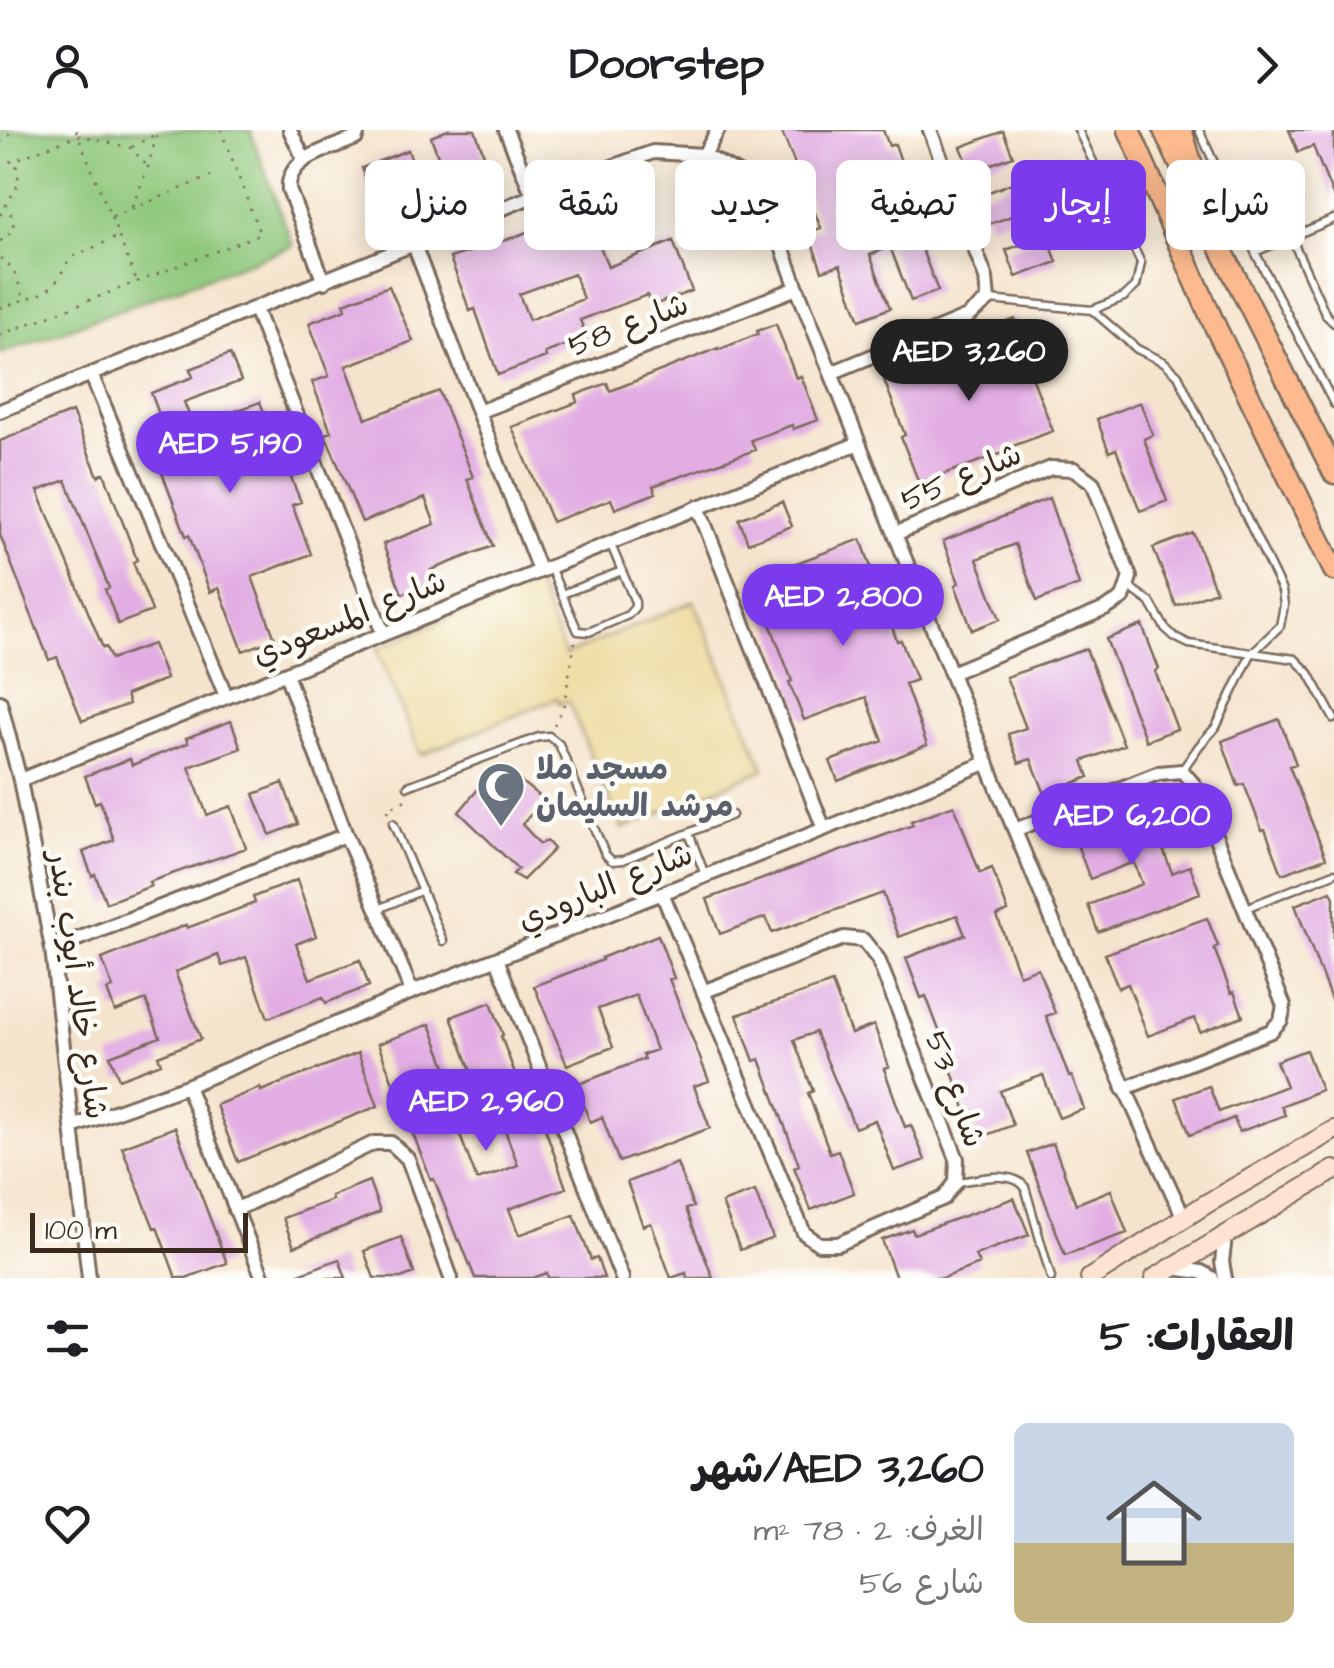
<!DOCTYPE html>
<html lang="ar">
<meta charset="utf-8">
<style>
:root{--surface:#fff;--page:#f2f2f2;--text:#202124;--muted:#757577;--line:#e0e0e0;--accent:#7c3aed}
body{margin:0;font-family:"Architects Daughter","Playpen Sans Arabic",sans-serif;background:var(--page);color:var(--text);direction:rtl;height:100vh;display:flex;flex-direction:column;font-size:38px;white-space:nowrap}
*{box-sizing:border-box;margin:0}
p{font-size:32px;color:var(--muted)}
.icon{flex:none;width:55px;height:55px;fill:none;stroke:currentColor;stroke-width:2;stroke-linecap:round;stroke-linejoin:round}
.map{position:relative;height:1148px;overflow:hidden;direction:ltr}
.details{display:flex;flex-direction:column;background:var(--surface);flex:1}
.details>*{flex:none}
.top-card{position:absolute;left:30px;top:30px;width:1275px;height:90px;direction:rtl;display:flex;gap:20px}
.scale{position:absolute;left:30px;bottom:25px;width:218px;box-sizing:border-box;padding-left:10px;border:5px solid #3b2a1e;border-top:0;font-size:28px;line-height:35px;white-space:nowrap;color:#3b2a1e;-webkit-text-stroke:8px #fdfcf7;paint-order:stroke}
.price{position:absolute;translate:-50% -85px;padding:0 22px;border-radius:35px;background:var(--accent);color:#fff;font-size:32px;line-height:65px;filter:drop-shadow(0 2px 5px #0008)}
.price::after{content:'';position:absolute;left:50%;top:60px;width:30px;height:22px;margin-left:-15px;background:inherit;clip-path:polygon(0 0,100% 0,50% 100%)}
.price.selected{background:#222;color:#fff}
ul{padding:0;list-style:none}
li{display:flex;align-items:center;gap:30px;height:250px;padding:0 40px}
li+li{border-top:2px solid var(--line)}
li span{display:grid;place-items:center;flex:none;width:280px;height:200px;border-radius:15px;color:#555}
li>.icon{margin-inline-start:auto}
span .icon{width:120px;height:120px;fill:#fffc;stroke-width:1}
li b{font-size:42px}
h2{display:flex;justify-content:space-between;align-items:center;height:120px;padding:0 40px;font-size:42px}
.pill{padding:0 35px;border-radius:15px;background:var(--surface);box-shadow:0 5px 25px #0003;font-size:35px;line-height:90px}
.pill.selected{background:var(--accent);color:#fff}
header{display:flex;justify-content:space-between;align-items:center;height:130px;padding:0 40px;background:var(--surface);font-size:45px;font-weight:700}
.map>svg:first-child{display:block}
.green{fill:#8ec77a;stroke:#64784c;stroke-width:2.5}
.sand{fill:#eeda9e;stroke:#94825e;stroke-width:2.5}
.building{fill:#e2ade3;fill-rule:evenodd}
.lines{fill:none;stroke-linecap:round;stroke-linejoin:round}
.lane-casing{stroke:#7c6b5b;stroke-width:11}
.street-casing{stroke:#7c6b5b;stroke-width:18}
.secondary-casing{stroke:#7c6b5b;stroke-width:22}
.primary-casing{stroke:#7c6b5b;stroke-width:25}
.path{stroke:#7c6b5b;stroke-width:2.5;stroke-dasharray:2.5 8;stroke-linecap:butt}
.lane{stroke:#fff;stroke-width:6}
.street{stroke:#fff;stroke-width:12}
.secondary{stroke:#fee3d2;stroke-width:18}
.primary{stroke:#fcba8e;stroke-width:20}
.labels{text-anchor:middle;stroke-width:9;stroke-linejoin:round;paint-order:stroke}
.street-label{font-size:32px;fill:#3b2a1e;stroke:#fdfcf7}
.worship-label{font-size:32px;font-weight:bold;fill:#5b616d;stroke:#fdfcf7;text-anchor:start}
</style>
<header><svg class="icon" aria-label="forward" viewBox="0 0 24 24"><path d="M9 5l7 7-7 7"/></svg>Doorstep<svg class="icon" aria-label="person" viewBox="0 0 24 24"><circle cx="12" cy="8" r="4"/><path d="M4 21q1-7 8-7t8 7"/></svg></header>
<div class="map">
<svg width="1334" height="1148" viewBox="0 0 1334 1148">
<rect width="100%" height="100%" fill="#fdfcf7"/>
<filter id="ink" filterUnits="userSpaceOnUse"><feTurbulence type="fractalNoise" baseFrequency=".01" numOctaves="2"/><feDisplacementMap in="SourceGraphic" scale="20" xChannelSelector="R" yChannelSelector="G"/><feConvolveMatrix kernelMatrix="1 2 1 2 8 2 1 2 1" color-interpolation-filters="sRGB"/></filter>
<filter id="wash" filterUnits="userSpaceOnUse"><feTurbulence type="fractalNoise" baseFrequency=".0048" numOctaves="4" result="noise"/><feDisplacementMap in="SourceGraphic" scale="40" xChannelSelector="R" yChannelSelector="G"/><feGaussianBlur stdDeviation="2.25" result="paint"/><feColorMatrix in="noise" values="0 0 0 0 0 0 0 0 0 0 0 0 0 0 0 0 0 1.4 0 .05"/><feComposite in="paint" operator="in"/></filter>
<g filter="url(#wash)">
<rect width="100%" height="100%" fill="#f5e4cd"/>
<path class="green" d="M0,0H250L293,116L0,224Z"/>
<path class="sand" d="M535,452L565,525L694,471L764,639L622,699L568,571L560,574L557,568L421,625L377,519Z"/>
<g id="blocks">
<path class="building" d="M448,0H475L486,30L445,45L431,7Z
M781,0H883L889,16L895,14L904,40L845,62L854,85L859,83L860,86L917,65L931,101L917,107L938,161L911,171L890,117L870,125L890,178L860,190L840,135L822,141L808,102L821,98Z
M1289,0H1334V68L1313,16L1298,22Z
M1003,1L1013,26L971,42L961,17Z
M408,20L418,47L414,48L426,80L382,97L362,38Z
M1022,49L1033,78L990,94L979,66Z
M585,77L608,137L673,111L692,161L651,176L647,165L580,190L587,207L545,223L546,227L498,245L475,179L470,181L450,128L515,107ZM574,144L583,169L529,190L519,164Z
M1047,105L1057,132L1016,147L1006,120Z
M389,156L413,211L346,236L366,289L439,261L473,347L467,349L493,416L431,440L435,451L402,464L383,414L435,394L425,368L362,392L325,304L331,302L312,252L329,246L309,193L346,179L344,173Z
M1015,189L1036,242L1031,244L1053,301L1002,320L1003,323L919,353L901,307L905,305L884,250L931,233L929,229L982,209L980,202Z
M776,194L796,248L801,246L818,290L793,299L792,295L751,310L755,320L653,356L656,363L615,379L611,369L552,392L512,297L578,272L576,265L607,253L610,261L718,218V220L758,204L757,201Z
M230,224L241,251L184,272L196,303L217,295L214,289L260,272L301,372L292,375L311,424L252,447L275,509L243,521L219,458L210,462L189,405L186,406L153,319L170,313L151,263L193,247L190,239Z
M1140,272L1153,305L1144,309L1167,371L1140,381L1116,319L1109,322L1097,289Z
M72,282L98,346L104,343L137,430L133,432L152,481L118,494L105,459L109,458L66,350L38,361L103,518L106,517L111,529L153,514L166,549L126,565L129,574L82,591L57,527L49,530L0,405V311Z
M1049,368L1079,455L1037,471L1015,414L977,429L1000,489L972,500L955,455L959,453L943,411Z
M782,372L792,396L748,413L739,389Z
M1193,403L1216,461L1176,476L1153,418Z
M861,409L897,511L901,510L916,550L905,554L927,615L838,651L830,631L883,611L866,567L804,590L789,552L792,551L753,449Z
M1142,495L1159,539L1155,541L1177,599L1146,611L1106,509Z
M1086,519L1124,615L1083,631L1089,647L1045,664L1031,629L1019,633L1008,604L1026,598L1006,547Z
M1279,589L1296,634L1289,636L1326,728L1282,744L1265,699L1262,700L1244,654L1238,656L1222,611Z
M231,591L241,618L189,637L207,685L231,676L246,718L149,752L151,756L106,773L95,744L92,746L83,722L114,710L100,671L95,673L85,646L130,629L132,635L188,613L186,608Z
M510,643L544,670L522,694L540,714L547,711L554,719L523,750L513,744L518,739L459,682L484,652L491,662Z
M283,653L298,694L270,705L254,664Z
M954,675L980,743L992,738L1008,781L997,786L1019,845L1038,838L1055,883L1046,886L1069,947L1072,946L1084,979L1059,988L1043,945L1000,961L1013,995L976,1009L946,925L948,924L926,866L921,868L906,828L965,805L957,785L899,807L883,763L772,803L766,787L720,804L707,769L913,695L911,691Z
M1147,677L1172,743L1190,736L1200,763L1098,802L1088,775L1142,754L1134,732L1090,749L1073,704Z
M297,750L316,806L296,814L310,849L360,830L369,856L326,873L323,867L268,888L246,827L222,836L218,825L175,842L201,909L158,926L161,933L119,949L110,926L160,907L146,870L115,882L107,860L113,858L102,829L186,795L187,798L255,773L253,767Z
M1331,761L1334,768L1333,875L1295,775Z
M1207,788L1218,816L1214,818L1231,863L1234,862L1243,886L1200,902L1195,888L1148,906L1128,854L1118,858L1105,824Z
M658,805L674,848L669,849L709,951L694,956L710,998L619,1032L602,987L590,992L576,955L644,929L642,925L656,920L636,865L598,879L613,917L567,935L534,856L602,830L601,828Z
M832,853L851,904L874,895L889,937L884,939L905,997L911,995L925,1030L894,1041L875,990L855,998L815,902L794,910L813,961L808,963L830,1023L838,1020L854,1063L811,1080L794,1037L799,1035L760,929L754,931L737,885Z
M491,872L503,905L501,906L527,976L536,972L566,1058L509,1079L519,1105L574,1085L591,1130L597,1128L604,1148H548L547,1143L533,1148H475L460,1110L458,1111L434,1049L431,1050L378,914L430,894L462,978L458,979L460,985L453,987L477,1050L495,1044L518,1035L492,966L482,970L451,887Z
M1306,920L1321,960L1281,976L1285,985L1239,1002L1234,988L1190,1005L1176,968L1209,956L1219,982L1286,956L1276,931Z
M358,923L378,976L238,1032L216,975L260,958L261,961Z
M175,997L227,1133L186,1148H176L157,1097L154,1098L122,1017Z
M1053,1013L1076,1074L1111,1060L1127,1103L1065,1125L1027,1023Z
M677,1033L693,1077L686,1079L713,1148H687L686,1143L671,1148L651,1093L643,1096L627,1052Z
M369,1051L380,1082L294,1117L283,1088L332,1070L331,1066Z
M755,1061L773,1108L740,1120L722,1073Z
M1014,1068L1029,1105L975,1125L979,1134L943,1148H896L882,1110L912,1099L914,1104Z
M401,1107L414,1143L401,1148H374L364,1121Z
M339,1129L346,1148H291V1147Z"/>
</g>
</g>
<g filter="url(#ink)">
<use href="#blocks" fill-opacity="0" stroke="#7c6b5b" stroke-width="2.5"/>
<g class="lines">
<g class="lane-casing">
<path id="lane" d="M1199,0L1255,122L1334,274
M1291,107L1326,185L1334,193
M1255,122L1334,89
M990,170L1092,180L1124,167L1136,156L1141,133L1078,0
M1092,180L1137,219L1164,232L1178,245L1282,461L1284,475L1280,496L1251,524L1216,597L1199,616L1183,639
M550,437L578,501L589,502L628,485L635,477V472L611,415
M1128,456L1150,472L1165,498L1175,507L1189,514L1295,529L1309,543L1334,589
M562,464L622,441
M408,656L539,607L549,606L559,614L605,724L612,731L623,730L732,685
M393,693L443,811
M689,703L705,745
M1246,778L1334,743
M379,779L422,760
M957,1052C978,1050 1011,1039 1025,1057L1051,1148"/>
</g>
<g class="street-casing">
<path id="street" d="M290,0L304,29
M506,0L533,66
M704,25L718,0
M414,115L539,440
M324,152L289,60C286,27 331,19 356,8L358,0
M255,179L383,503
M831,243L967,187L988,170L986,148L930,0
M91,244L226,566
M0,281L533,66L653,22L704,25L744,47L777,103L797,158C922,469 1042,784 1184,1088
M478,282L797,158
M698,377L824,699
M895,404L1051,338L1074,339L1093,353L1130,447L1123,468L1105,479L951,543
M286,544L346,705L412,862
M0,572L20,650L52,819L89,1148
M20,650L859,313
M1015,700L1159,643L1182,641L1195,656L1284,876L1281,890L1271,901L1123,959
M662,763L804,1103L819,1114H838L944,1068L956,1052L957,1029L878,829L863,810L844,808L705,861
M52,819L346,705
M497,829L622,1148
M187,956L263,1148
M72,997L187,956L412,862L824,699L986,633
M235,1080L374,1013H391L408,1029L451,1148
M1174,1138L1201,1142L1212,1148
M1225,1148L1222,1132L1225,1107"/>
</g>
<g class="secondary-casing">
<path id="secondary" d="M1090,1148L1206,1074L1334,1000
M1155,1148L1334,1040"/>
</g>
<g class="primary-casing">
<path id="primary" d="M1129,0L1215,196L1334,440
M1164,0L1202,81L1334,343
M1181,0L1192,35"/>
</g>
<path class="path" d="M76,0L137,152
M0,12L16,0
M132,17L156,4
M0,36L78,5L131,18L148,37
M132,77L148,37L158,0
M0,85L19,53L16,33
M112,87L212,46
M0,111C17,102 16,90 6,76
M0,128C15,136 18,153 24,168
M0,178L43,163L55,154L70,128L117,107
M0,205L260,104L221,0
M554,595L564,574L575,512
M389,682L387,679L412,667"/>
<use href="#lane" class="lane"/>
<use href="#street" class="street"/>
<use href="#secondary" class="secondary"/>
<use href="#primary" class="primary"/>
</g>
</g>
<defs>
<g id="mosque-pin" transform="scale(2.5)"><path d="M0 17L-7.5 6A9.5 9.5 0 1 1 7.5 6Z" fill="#6b7280" stroke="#fdfcf7"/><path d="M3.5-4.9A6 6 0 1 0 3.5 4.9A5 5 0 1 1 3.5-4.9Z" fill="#fff"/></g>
</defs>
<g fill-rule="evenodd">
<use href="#mosque-pin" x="501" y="656"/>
</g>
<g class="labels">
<g class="street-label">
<text transform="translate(628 194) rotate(-21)" y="11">شارع 58</text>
<text transform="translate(961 346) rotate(-23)" y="11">شارع 55</text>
<text transform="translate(349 487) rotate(-22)" y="11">شارع المسعودي</text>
<text transform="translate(605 756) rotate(-22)" y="11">شارع البارودي</text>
<text transform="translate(79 855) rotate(82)" y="11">شارع خالد أيوب بندر</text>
<text transform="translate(956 959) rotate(70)" y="11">شارع 53</text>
</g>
<g class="worship-label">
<text x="536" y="649">مسجد ملا<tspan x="536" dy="37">مرشد السليمان</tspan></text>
</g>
</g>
</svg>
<div class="scale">100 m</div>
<b class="price selected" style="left:969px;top:274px">AED 3,260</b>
<b class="price" style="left:230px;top:366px">AED 5,190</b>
<b class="price" style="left:843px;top:519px">AED 2,800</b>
<b class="price" style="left:1132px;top:738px">AED 6,200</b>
<b class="price" style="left:486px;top:1024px">AED 2,960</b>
<div class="top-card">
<a class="pill">شراء</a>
<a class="pill selected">إيجار</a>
<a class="pill">تصفية</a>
<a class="pill">جديد</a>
<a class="pill">شقة</a>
<a class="pill">منزل</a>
</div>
</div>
<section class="details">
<h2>العقارات: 5<svg class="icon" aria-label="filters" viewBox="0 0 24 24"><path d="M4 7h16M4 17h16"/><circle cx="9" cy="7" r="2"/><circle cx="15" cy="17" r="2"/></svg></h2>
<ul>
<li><span style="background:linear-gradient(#c9d6e8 60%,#c2b280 0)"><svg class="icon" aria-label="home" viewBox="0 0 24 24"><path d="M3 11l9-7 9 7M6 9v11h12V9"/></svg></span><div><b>AED 3,260/شهر</b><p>الغرف: 2 · 78 m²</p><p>شارع 56</p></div><svg class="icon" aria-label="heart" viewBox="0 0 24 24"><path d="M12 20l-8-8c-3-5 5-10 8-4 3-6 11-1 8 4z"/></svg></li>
</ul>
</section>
